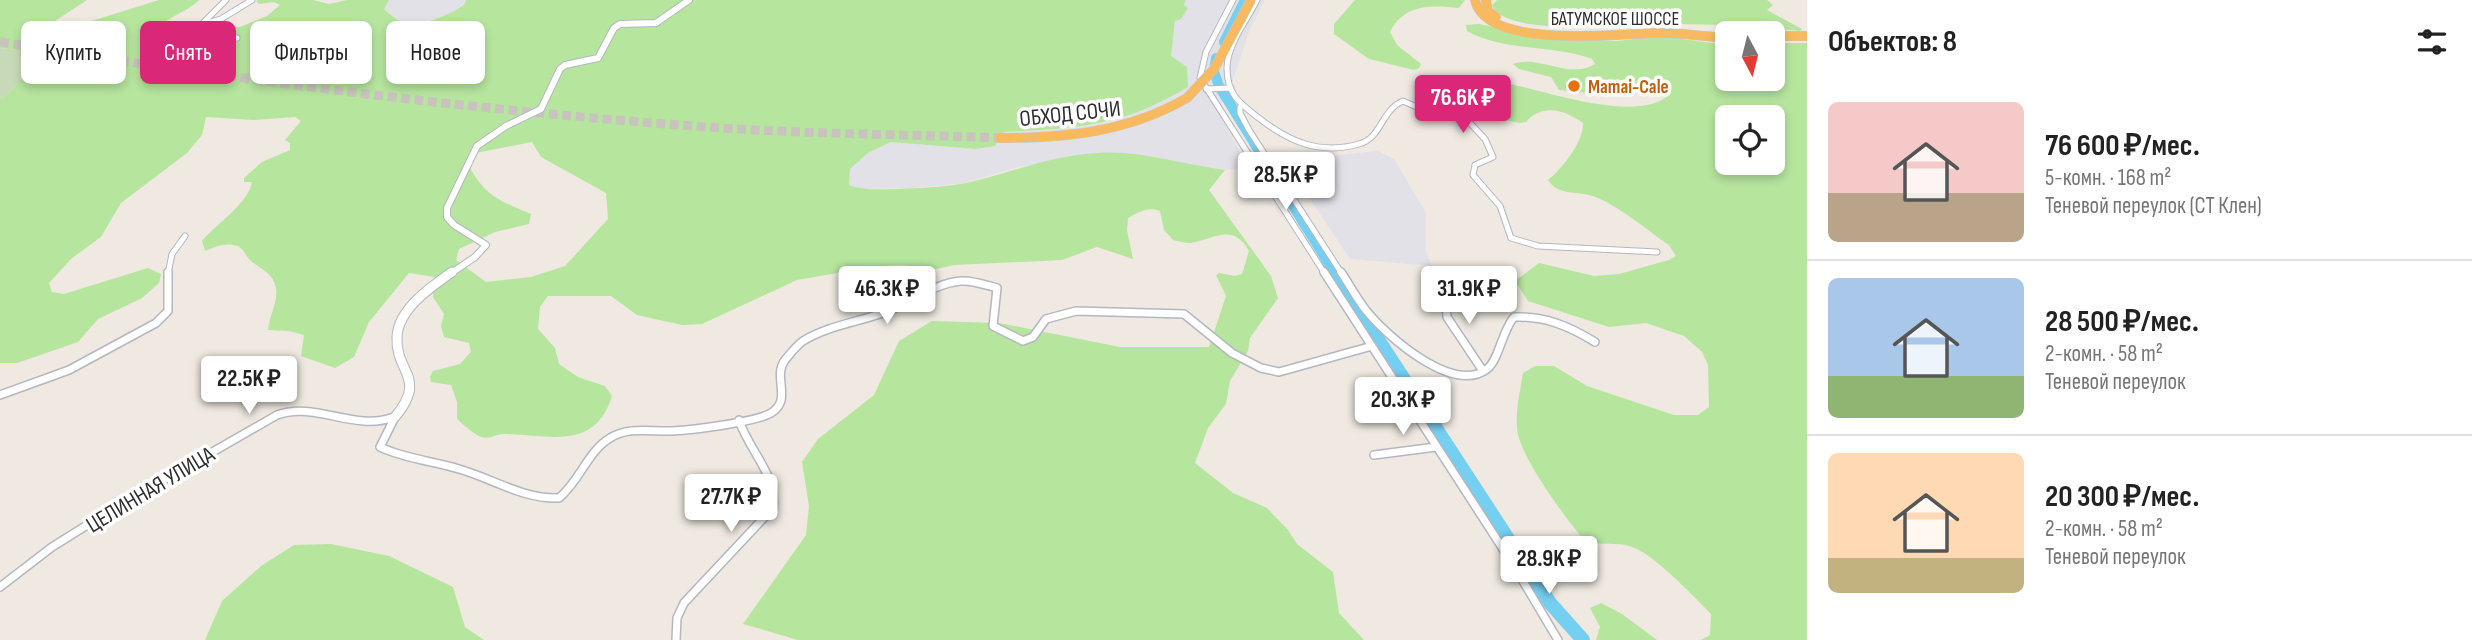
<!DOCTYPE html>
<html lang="ru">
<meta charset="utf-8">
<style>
:root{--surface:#fff;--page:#f6f6f6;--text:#222;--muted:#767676;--line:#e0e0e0;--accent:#db2777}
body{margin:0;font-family:"Sofia Sans Condensed",sans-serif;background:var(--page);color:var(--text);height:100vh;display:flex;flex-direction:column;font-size:26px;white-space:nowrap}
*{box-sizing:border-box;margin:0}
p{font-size:23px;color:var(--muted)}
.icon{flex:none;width:38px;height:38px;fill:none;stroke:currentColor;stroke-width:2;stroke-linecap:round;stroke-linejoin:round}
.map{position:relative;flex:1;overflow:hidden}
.sheet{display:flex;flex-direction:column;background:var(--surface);width:665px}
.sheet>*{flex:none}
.guide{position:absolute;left:21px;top:21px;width:665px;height:63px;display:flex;gap:14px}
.needle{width:46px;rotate:173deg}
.tools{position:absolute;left:1715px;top:21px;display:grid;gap:14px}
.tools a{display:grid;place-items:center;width:70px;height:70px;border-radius:10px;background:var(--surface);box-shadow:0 4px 10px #0003;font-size:35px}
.price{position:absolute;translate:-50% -60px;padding:0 16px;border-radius:7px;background:#fff;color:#222;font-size:23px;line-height:46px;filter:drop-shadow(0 2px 4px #0008)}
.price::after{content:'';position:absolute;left:50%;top:42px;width:21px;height:16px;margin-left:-10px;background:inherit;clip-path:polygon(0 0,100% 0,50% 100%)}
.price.selected{background:var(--accent);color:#fff}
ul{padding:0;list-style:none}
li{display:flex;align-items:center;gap:21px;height:175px;padding:0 21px}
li+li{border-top:2px solid var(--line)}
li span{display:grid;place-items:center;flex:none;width:196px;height:140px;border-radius:10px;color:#555}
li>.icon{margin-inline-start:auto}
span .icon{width:84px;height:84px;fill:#fffc;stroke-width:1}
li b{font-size:30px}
h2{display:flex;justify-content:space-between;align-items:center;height:84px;padding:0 21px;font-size:30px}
.chip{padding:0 24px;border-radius:10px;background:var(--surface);box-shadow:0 4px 10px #0003;font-size:24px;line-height:63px}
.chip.selected{background:var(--accent);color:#fff}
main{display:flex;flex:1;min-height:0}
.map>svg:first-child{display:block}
.industrial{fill:#e3e1e8}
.green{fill:#b6e59e;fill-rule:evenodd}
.cemetery{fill:#c8d9b8}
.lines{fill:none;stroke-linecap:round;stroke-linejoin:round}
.river-far1{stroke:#75cff0;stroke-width:10}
.river{stroke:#75cff0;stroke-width:14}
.trunk-tunnel{stroke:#c8c4bd;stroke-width:9;stroke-dasharray:9 4.5;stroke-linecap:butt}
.minor-far1-casing{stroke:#b4b7c1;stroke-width:7}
.minor-casing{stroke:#b4b7c1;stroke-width:10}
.tertiary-far1-casing{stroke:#b4b7c1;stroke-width:8}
.tertiary-casing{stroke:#b4b7c1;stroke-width:11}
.trunk-casing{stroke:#c9c9c9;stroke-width:10}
.minor-far1{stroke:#fff;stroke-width:5}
.minor{stroke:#fff;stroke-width:7}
.tertiary-far1{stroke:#fff;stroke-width:6}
.tertiary{stroke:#fff;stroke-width:9}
.trunk{stroke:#f8ba60;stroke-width:9}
.trunk-bridge-casing{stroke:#c9c9c9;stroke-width:10;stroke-linecap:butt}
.trunk-bridge{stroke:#f8ba60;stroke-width:9}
.food-dot{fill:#e8710a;stroke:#fff;stroke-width:2.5}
.labels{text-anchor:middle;stroke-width:7;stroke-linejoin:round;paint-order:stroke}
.far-street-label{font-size:19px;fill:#2e2e2e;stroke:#fff}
.far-food-label{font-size:19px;font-weight:bold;fill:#c56008;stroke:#fff;text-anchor:start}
.street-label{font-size:23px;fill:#2e2e2e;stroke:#fff}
</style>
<main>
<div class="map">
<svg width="1807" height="640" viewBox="0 0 1807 640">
<rect width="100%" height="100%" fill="#efe9e1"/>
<path class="industrial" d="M389,0H466L464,5L450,14L426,21L402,22L384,9Z
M1186,0H1265L1250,29L1234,77L1218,111L1248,168L1225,170L1185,165L1152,156L1021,166L966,183L911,188L861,189L849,185L850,169L868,153L891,142L976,149L995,146L1004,132L1074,128L1115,121L1171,56L1175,20L1181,18Z
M1377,151L1394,159L1426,213V252L1432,266L1350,259L1285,161Z"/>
<path class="green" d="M0,0H87L55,21L53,27L66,29L159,0H199C183,16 153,20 149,43L189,38L220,28L240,27L267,16L280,5L274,2L259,4L256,1L258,0H313L329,4L347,0H389L384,9C389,13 397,21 403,22C422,27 449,15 464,5L466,0H1186L1184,5L1188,8L1181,19L1175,21L1171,56L1187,67L1188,87C1121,127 1079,128 1004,132L995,146L976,149L891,142L868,153L850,169L849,185C865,191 881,189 897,189C920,188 945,187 967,183C1010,173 1052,155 1098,153C1141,150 1183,165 1225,170L1209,190L1271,276L1278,298L1250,338L1248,351L1230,381L1226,404L1208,428L1195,463L1233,493L1267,508L1288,530L1297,544L1333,572L1339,613L1364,640H798L743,624L806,535L809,506L802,462L818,439L874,395L899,341L932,321L999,323L1120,347H1209L1226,296L1216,275L1219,273L1235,276L1242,274L1249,251C1232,221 1212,241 1190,243C1185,243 1178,241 1173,240L1164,230L1160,211C1149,206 1138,212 1128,218L1127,230L1133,259L1097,247L1062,260L954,265L936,269L902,265L878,266L797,280L702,324L682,325L637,315L611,296H548L540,307L538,329L555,348L559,364L578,377L605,386L612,396C595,451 550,435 506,434C496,433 489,441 479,436C471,432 464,425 457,419V402L451,385L431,382L430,377L433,371L460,364L471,352L469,343L444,337L441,326L444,314L433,297L434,277L409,273L369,322L354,357L335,368L301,356L304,335L289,331L268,330C269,316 278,303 276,288C273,273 261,269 251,261C245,256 245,249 237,246C225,242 216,247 205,251L202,241C216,224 248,204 252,182H244V178L262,162L290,150V143L285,140L301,121L295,117L253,120L206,117L202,135L187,153L121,203L101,237L72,258L49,283L52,292L64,294L148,268L161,274L159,283L142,298L98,319L78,342L17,363H0V98L5,97L44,54L0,48ZM532,142L541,157L606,193L608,219L565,266L531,277L486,282L456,260L459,249L495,232L529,224L531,214C500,201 485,196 469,166L476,153Z
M1355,0H1465L1459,8C1431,5 1404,4 1390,32L1397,45L1421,64L1419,68L1414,70L1369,59L1334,34V24Z
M1497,0H1767L1773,5L1767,10L1802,29L1800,31C1775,29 1749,25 1724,25C1697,24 1670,24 1643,24C1615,25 1503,36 1492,5Z
M1479,24L1549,38L1618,41L1660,36L1727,45V79H1773V43H1807V640H1701L1710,635L1711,614C1694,597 1654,554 1632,547C1617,541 1600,547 1584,540C1564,516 1528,467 1519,438C1513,419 1520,393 1523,373L1535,366H1554L1587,386L1674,415H1698L1709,407L1708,365L1702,352L1684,336L1646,323L1609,327L1528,301L1515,281L1539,263L1594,276L1619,274L1669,260L1676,256L1669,245C1645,229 1620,206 1593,196C1577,191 1558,196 1548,180C1562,169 1584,141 1583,123C1565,110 1542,103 1526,122L1520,123C1509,121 1497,117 1486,115C1469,113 1450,126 1437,111L1481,100L1485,96L1478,81L1484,79C1530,84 1634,128 1670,94L1655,88L1596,94L1559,90L1551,77L1519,69L1513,64C1538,54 1570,80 1595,64L1592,59C1552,44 1504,52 1467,31L1466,25ZM1727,117H1773V163H1727Z
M331,544L389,556L453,587L465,627L484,640H205L222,601L261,566L294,545Z
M1601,603L1622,614L1657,640H1596L1600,627L1590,608Z"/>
<path class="cemetery" d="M0,48L45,53L5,97L0,98Z"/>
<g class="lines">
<path class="river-far1" d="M1224,42L1245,0
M1216,58L1214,72L1219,86L1335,274"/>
<path class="river" d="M1334,272L1550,603L1583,640"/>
<path class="trunk-tunnel" d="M0,42C230,79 461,109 693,126C795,134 898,134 1000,138"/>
<g class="minor-far1-casing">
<path id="minor-far1" d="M1233,0L1206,52L1200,78L1325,274
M1257,0C1247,20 1227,45 1227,68C1227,96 1241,104 1260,119C1290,142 1320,155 1359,144C1382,138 1381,110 1403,101L1440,117H1457L1469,122L1485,139L1493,157L1475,165L1473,175L1500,206L1511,238L1538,246L1657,252
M202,32L197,46L200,53L192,61L216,73
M237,38L212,35L200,29L201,25L221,19L252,0
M146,49L201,25L226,0
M1206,89L1231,88
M1240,107V113L1249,130L1342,274
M168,274L172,254L185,236"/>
</g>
<g class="minor-casing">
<path id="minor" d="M1324,272L1514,566L1558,640
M1341,272C1349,284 1356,297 1365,309C1385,335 1453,395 1487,369C1499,360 1502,331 1514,317C1545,316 1569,326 1595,342
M1482,290L1456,294L1446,300L1447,317L1483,371
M0,395L69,370L156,323L168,311V272
M395,417L380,447C406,459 433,461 459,469C494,479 522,499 559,498C580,481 587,452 610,438C629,426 651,432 672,431C693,430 756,422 771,413C793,400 772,377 785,360C790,354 796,346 803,341C829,325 860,322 888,311C912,302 935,283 961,281C972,280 986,285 997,288L993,326L1023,341L1033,337L1046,319L1076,311L1184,314L1232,353L1261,368L1279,372L1372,346
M1374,455L1436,447
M0,587L52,547L108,512L277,415C316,401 354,432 394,417
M676,640L677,618L684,603L773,508C777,474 749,451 739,420"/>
</g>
<g class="tertiary-far1-casing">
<path id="tertiary-far1" d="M450,274L475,257L486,245L454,225L447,217V208L477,146L506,126L541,109L560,69L565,65L598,58L614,28L620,24L656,23L689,0"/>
</g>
<g class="tertiary-casing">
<path id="tertiary" d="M395,417C428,377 395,373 397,337C398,309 432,286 452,272"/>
</g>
<g class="trunk-casing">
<path id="trunk" d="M1475,0C1486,50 1618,34 1657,33C1680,33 1704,36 1727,38
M1486,0L1488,11L1496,17
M1773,36H1807
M1000,138C1067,138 1128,132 1187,98"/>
</g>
<use href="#minor-far1" class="minor-far1"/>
<use href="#minor" class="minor"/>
<use href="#tertiary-far1" class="tertiary-far1"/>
<use href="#tertiary" class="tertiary"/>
<use href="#trunk" class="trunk"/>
<g class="trunk-bridge-casing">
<path id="trunk-bridge" d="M1187,98L1214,69L1251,0"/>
</g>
<use href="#trunk-bridge" class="trunk-bridge"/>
</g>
<circle class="food-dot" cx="1574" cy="86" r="7"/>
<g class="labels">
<g class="far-street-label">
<text x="1615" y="25">БАТУМСКОЕ ШОССЕ</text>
</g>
<g class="far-food-label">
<text x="1588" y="93">Mamai-Cale</text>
</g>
<g class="street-label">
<text transform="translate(1070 113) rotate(-6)" y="8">ОБХОД СОЧИ</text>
<text transform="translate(150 489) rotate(-31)" y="8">ЦЕЛИННАЯ УЛИЦА</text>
</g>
</g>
</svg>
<div class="tools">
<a><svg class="needle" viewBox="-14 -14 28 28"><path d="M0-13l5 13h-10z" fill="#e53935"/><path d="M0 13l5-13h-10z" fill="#767676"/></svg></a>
<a><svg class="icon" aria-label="locate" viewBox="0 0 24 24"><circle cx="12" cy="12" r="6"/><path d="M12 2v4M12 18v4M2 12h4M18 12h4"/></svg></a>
</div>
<b class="price selected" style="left:1463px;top:135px">76.6K ₽</b>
<b class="price" style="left:1286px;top:212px">28.5K ₽</b>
<b class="price" style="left:887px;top:326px">46.3K ₽</b>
<b class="price" style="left:1469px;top:326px">31.9K ₽</b>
<b class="price" style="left:249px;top:416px">22.5K ₽</b>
<b class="price" style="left:1403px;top:437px">20.3K ₽</b>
<b class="price" style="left:731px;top:534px">27.7K ₽</b>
<b class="price" style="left:1549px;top:596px">28.9K ₽</b>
<div class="guide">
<a class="chip">Купить</a>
<a class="chip selected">Снять</a>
<a class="chip">Фильтры</a>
<a class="chip">Новое</a>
</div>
</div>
<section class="sheet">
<h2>Объектов: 8<svg class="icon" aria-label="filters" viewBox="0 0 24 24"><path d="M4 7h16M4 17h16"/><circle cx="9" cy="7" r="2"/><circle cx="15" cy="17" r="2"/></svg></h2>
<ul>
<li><span style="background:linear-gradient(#f6c9c9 65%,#b9a48a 0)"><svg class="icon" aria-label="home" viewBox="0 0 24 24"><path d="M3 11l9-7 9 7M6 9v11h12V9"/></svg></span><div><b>76 600 ₽/мес.</b><p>5-комн. · 168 m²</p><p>Теневой переулок (СТ Клен)</p></div></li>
<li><span style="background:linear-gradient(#a9c7e8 70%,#8fb573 0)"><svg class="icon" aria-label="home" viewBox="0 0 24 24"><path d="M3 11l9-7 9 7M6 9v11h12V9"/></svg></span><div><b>28 500 ₽/мес.</b><p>2-комн. · 58 m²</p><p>Теневой переулок</p></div></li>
<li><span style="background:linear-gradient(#ffd9b3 75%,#c2b280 0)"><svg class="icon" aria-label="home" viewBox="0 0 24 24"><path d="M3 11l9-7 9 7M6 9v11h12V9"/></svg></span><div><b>20 300 ₽/мес.</b><p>2-комн. · 58 m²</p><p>Теневой переулок</p></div></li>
</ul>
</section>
</main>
